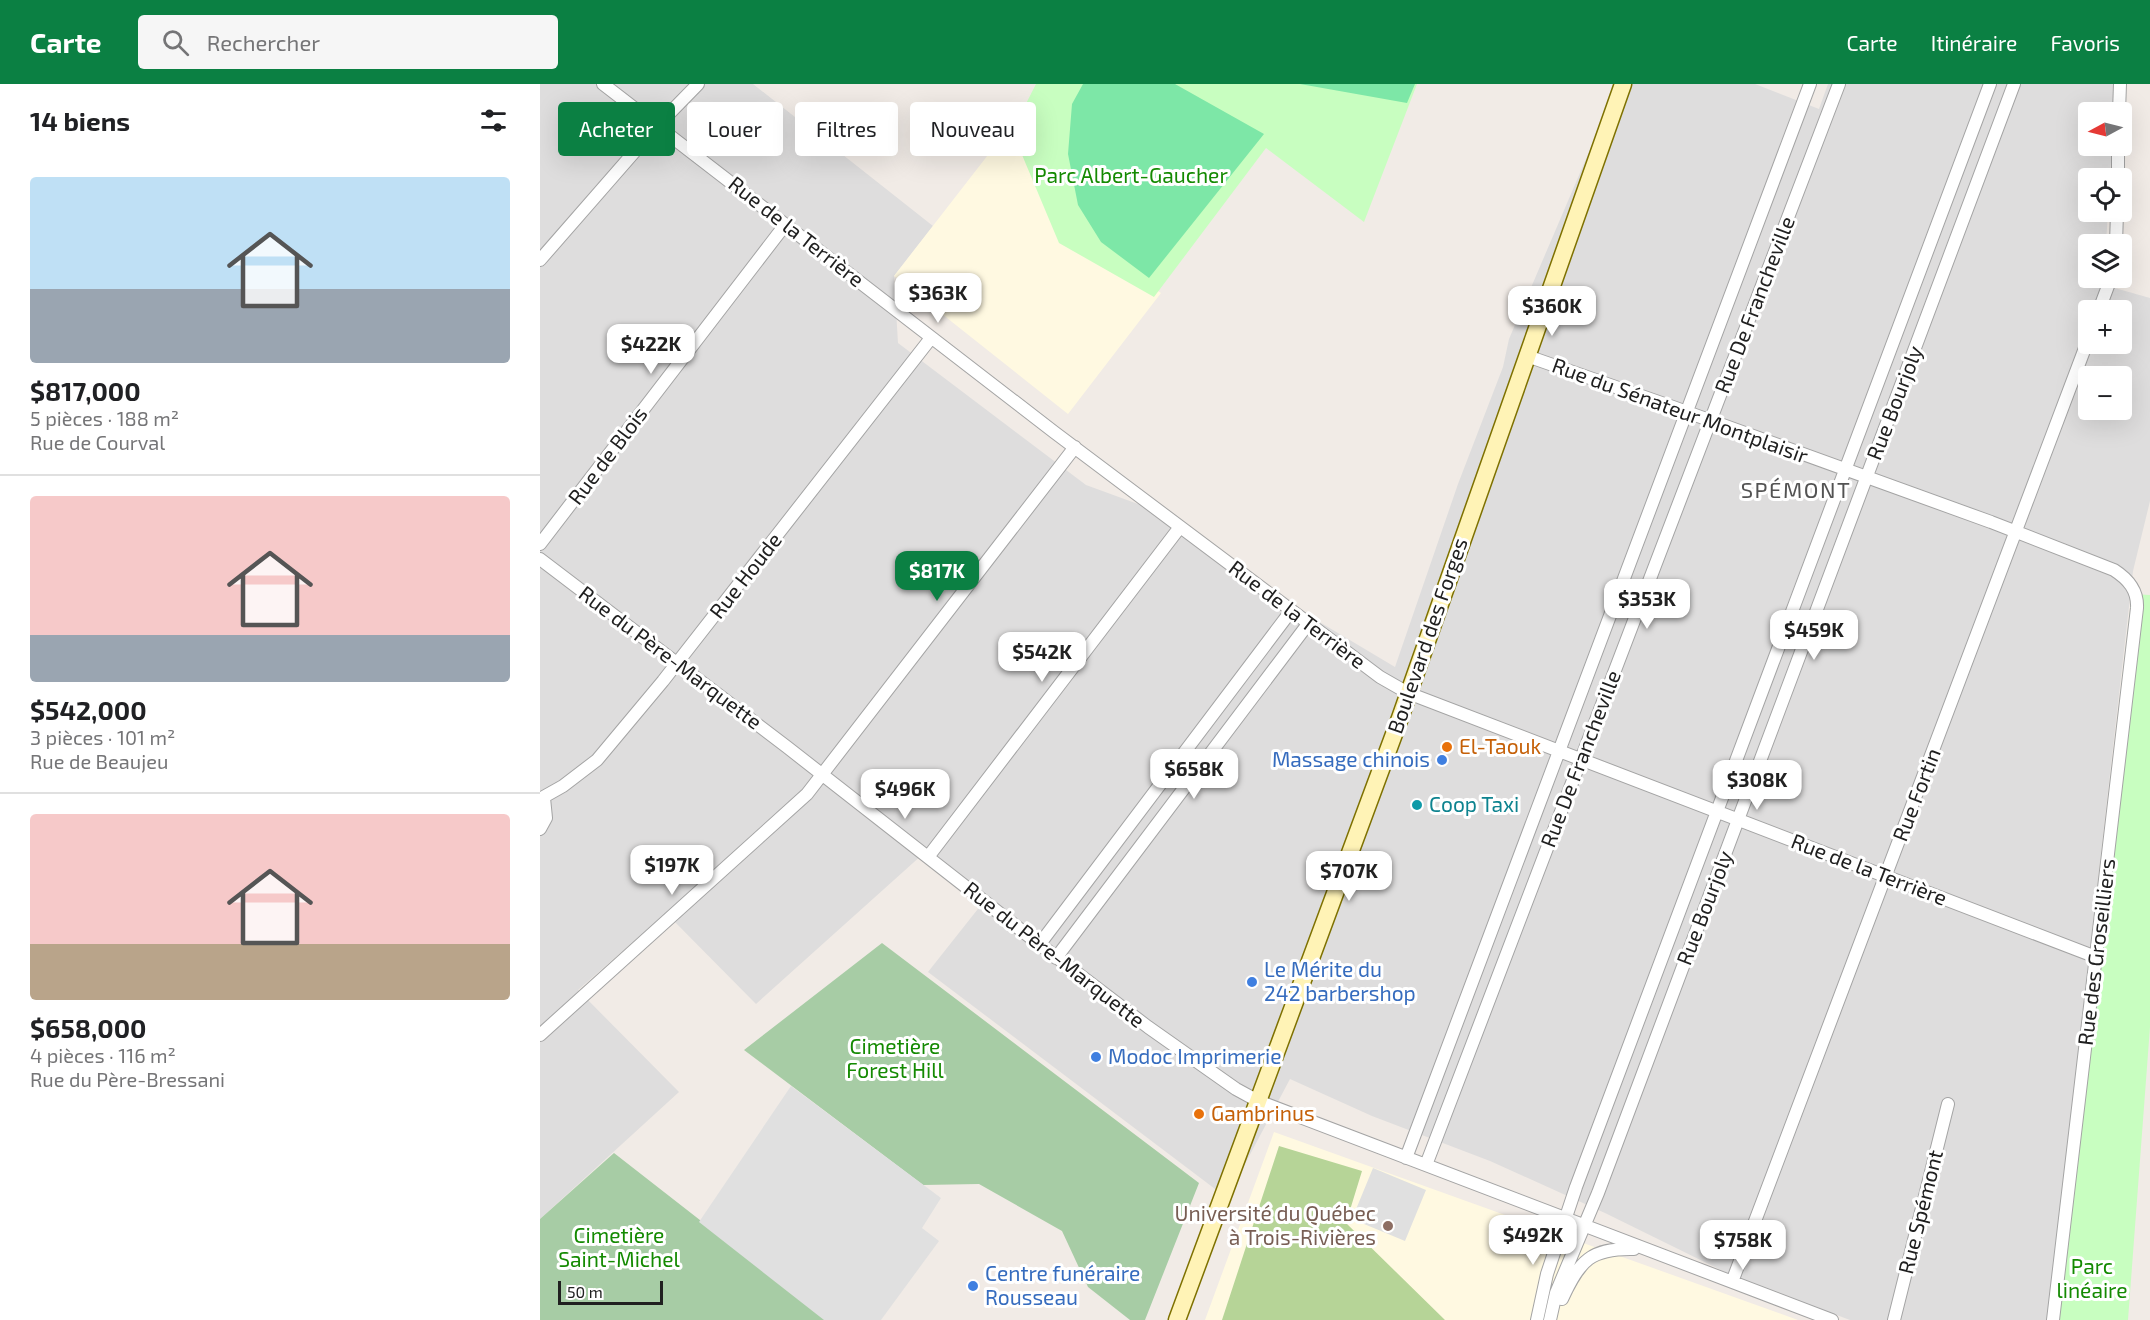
<!DOCTYPE html>
<html lang="fr">
<meta charset="utf-8">
<style>
:root{--surface:#fff;--page:#f6f6f6;--text:#202124;--muted:#757577;--line:#e0e0e0;--accent:#0b8043}
body{margin:0;font-family:"Exo 2",sans-serif;background:var(--page);color:var(--text);height:100vh;display:flex;flex-direction:column;font-size:22px;white-space:nowrap}
*{box-sizing:border-box;margin:0}
p{font-size:20px;color:var(--muted)}
.icon{flex:none;width:33px;height:33px;fill:none;stroke:currentColor;stroke-width:2;stroke-linecap:round;stroke-linejoin:round}
.map{position:relative;flex:1;overflow:hidden}
.panel{display:flex;flex-direction:column;background:var(--surface);width:540px}
.panel>*{flex:none}
.top-card{position:absolute;left:18px;top:18px;width:570px;height:54px;display:flex;gap:12px}
.needle{width:39px;rotate:263deg}
.controls{position:absolute;left:1538px;top:18px;display:grid;gap:12px}
.controls a{display:grid;place-items:center;width:54px;height:54px;border-radius:6px;background:var(--surface);box-shadow:0 6px 24px #0002;font-size:30px}
.scale{position:absolute;left:18px;bottom:15px;width:105px;box-sizing:border-box;padding-left:6px;border:3px solid #202020;border-top:0;font-size:16px;line-height:21px;white-space:nowrap;color:#202020;-webkit-text-stroke:4px #fff;paint-order:stroke}
.price{position:absolute;translate:-50% -51px;padding:0 14px;border-radius:12px;background:#fff;color:#222;font-size:20px;line-height:39px;filter:drop-shadow(0 2px 3px #0008)}
.price::after{content:'';position:absolute;left:50%;top:36px;width:18px;height:14px;margin-left:-9px;background:inherit;clip-path:polygon(0 0,100% 0,50% 100%)}
.price.on{background:var(--accent);color:#fff}
ul{padding:0;list-style:none}
li{display:grid;align-content:center;gap:12px;height:318px;padding:0 30px}
li+li{border-top:2px solid var(--line)}
li span{display:grid;place-items:center;height:186px;border-radius:6px;color:#555}
li>.icon{margin-inline-start:auto}
span .icon{width:108px;height:108px;fill:#fffc;stroke-width:1}
li b{font-size:26px}
h2{display:flex;justify-content:space-between;align-items:center;height:72px;padding:0 30px;font-size:26px}
.chip{padding:0 21px;border-radius:6px;background:var(--surface);box-shadow:0 6px 24px #0002;font-size:21px;line-height:54px}
.chip.on{background:var(--accent);color:#fff}
header{display:flex;align-items:center;gap:36px;box-sizing:border-box;height:84px;padding:0 30px;background:var(--accent);color:#fff}
header strong{font-size:28px}
nav{display:flex;gap:33px;margin-inline-start:auto;font-size:21px}
.search{width:420px;height:54px;background:var(--page);display:flex;align-items:center;gap:15px;box-sizing:border-box;padding:0 21px;border-radius:6px;color:var(--muted);font-size:22px}
main{display:flex;flex:1;min-height:0}
.map>svg:first-child{display:block}
.residential{fill:#dedddd;fill-rule:evenodd}
.education{fill:#fff9e1}
.forest{fill:#b6d497}
.cemetery{fill:#a7cca5}
.park{fill:#c8fec0}
.pitch{fill:#7de7a7}
.parking{fill:#e0e0e0}
.lines{fill:none;stroke-linecap:round;stroke-linejoin:round}
.street-casing{stroke:#a4a4a4;stroke-width:14}
.secondary-casing{stroke:#7e7100;stroke-width:19}
.street{stroke:#fff;stroke-width:12}
.secondary{stroke:#fff3b6;stroke-width:16}
.food-dot{fill:#e8710a;stroke:#fff;stroke-width:2}
.shop-dot{fill:#3f7fe0;stroke:#fff;stroke-width:2}
.culture-dot{fill:#0f9aa8;stroke:#fff;stroke-width:2}
.education-dot{fill:#8d6e63;stroke:#fff;stroke-width:2}
.labels{text-anchor:middle;stroke-width:6;stroke-linejoin:round;paint-order:stroke}
.park-label{font-size:21px;fill:#148a02;stroke:#fff}
.street-label{font-size:21px;fill:#202020;stroke:#fff}
.food-label{font-size:21px;fill:#c56008;stroke:#fff;text-anchor:start}
.shop-label{font-size:21px;fill:#366cbe;stroke:#fff;text-anchor:start}
.culture-label{font-size:21px;fill:#0d838f;stroke:#fff;text-anchor:start}
.education-label{font-size:21px;fill:#785e54;stroke:#fff;text-anchor:end}
.neighbourhood-label{font-size:22px;letter-spacing:1.5px;fill:#535353;stroke:#fff}
</style>
<header>
<strong>Carte</strong>
<div class="search"><svg class="icon" aria-label="search" viewBox="0 0 24 24"><circle cx="10" cy="10" r="6"/><path d="M15 15l6 6"/></svg>Rechercher</div>
<nav><a>Carte</a><a>Itinéraire</a><a>Favoris</a></nav>
</header>
<main>
<section class="panel">
<h2>14 biens<svg class="icon" aria-label="filters" viewBox="0 0 24 24"><path d="M4 7h16M4 17h16"/><circle cx="9" cy="7" r="2"/><circle cx="15" cy="17" r="2"/></svg></h2>
<ul>
<li><span style="background:linear-gradient(#bfe0f5 60%,#9aa5b1 0)"><svg class="icon" aria-label="home" viewBox="0 0 24 24"><path d="M3 11l9-7 9 7M6 9v11h12V9"/></svg></span><div><b>$817,000</b><p>5 pièces · 188 m²</p><p>Rue de Courval</p></div></li>
<li><span style="background:linear-gradient(#f6c9c9 75%,#9aa5b1 0)"><svg class="icon" aria-label="home" viewBox="0 0 24 24"><path d="M3 11l9-7 9 7M6 9v11h12V9"/></svg></span><div><b>$542,000</b><p>3 pièces · 101 m²</p><p>Rue de Beaujeu</p></div></li>
<li><span style="background:linear-gradient(#f6c9c9 70%,#b9a48a 0)"><svg class="icon" aria-label="home" viewBox="0 0 24 24"><path d="M3 11l9-7 9 7M6 9v11h12V9"/></svg></span><div><b>$658,000</b><p>4 pièces · 116 m²</p><p>Rue du Père-Bressani</p></div></li>
</ul>
</section>
<div class="map">
<svg width="1610" height="1236" viewBox="0 0 1610 1236">
<rect width="100%" height="100%" fill="#f1ebe6"/>
<path class="residential" d="M0,0H213L393,142L354,192L358,259L546,401L639,435L751,521L855,583L918,400L963,283L969,255L1078,0H1215L1279,25L1288,0H1576L1574,28H1548V62H1572L1570,94H1548V128H1568L1566,160H1548V194H1564V201L1610,214V417L1593,487L1508,1236H1310L1193,1192L1065,1129L950,1077L832,1032L750,995L687,1114L388,888L445,816L383,770L216,920L126,829L38,906L139,1008L0,1135ZM1548,226H1581V260H1548ZM1548,292H1581V326H1548Z"/>
<path class="education" d="M503,0L556,165L621,209L528,330L354,192Z
M734,1048L1258,1236H665Z"/>
<path class="forest" d="M739,1062L822,1087L806,1139L905,1236H682Z"/>
<path class="cemetery" d="M342,859L659,1099L605,1236H590L548,1203L522,1147L439,1100L383,1101L204,966Z
M74,1069L288,1236H0V1135Z"/>
<path class="park" d="M496,0H877L824,138L726,64L614,213L519,159L472,47Z
M1592,510L1610,511V943L1588,1236H1508Z"/>
<path class="pitch" d="M543,0H635L724,50L609,194L561,158L538,121L528,70L532,20Z
M760,0H875L867,19Z"/>
<path class="parking" d="M251,1002L401,1114L382,1144L399,1157L341,1236H284L159,1138Z
M833,1084L886,1106L865,1157L812,1135Z"/>
<g class="lines">
<g class="street-casing">
<path id="street" d="M63,0L514,348L840,593L868,609L1556,873
M1579,28L1580,0
M1578,94V62
M1576,160L1577,128
M0,176L117,42L158,0
M1559,226L1571,194
M987,272L1133,323L1451,438L1574,486C1588,495 1598,506 1597,524L1513,1236
M0,460L245,141
M0,475L247,663L486,850L608,943L696,1005L718,1017L1292,1236
M0,715L23,702L57,676L123,597L391,254
M0,745L6,734L4,714
M388,773L640,443
M499,861L751,527
M516,874L768,540
M0,951L267,710L535,363
M866,1074L1270,0
M886,1081L1299,0
M1192,1198L1548,256
M1022,1215C1040,1176 1051,1164 1094,1165
M997,1236L1007,1190L1036,1103L1450,0
M1010,1236L1016,1209L1058,1109L1474,0
M1354,1236L1408,1020"/>
</g>
<g class="secondary-casing">
<path id="secondary" d="M637,1236L860,634L1083,0"/>
</g>
<use href="#street" class="street"/>
<use href="#secondary" class="secondary"/>
</g>
<g class="food-dot">
<circle cx="907" cy="663" r="6"/>
<circle cx="659" cy="1030" r="6"/>
</g>
<g class="shop-dot">
<circle cx="902" cy="676" r="6"/>
<circle cx="712" cy="898" r="6"/>
<circle cx="556" cy="973" r="6"/>
<circle cx="433" cy="1202" r="6"/>
</g>
<circle class="culture-dot" cx="877" cy="721" r="6"/>
<circle class="education-dot" cx="848" cy="1142" r="6"/>
<g class="labels">
<g class="park-label">
<text x="591" y="99">Parc Albert-Gaucher</text>
<text x="355" y="970">Cimetière<tspan x="355" dy="24">Forest Hill</tspan></text>
<text x="79" y="1159">Cimetière<tspan x="79" dy="24">Saint-Michel</tspan></text>
<text x="1552" y="1190">Parc<tspan x="1552" dy="24">linéaire</tspan></text>
</g>
<g class="street-label">
<text transform="translate(256 148) rotate(38)" y="7">Rue de la Terrière</text>
<text transform="translate(1215 221) rotate(-69)" y="7">Rue De Francheville</text>
<text transform="translate(1355 319) rotate(-69)" y="7">Rue Bourjoly</text>
<text transform="translate(1140 327) rotate(20)" y="7">Rue du Sénateur Montplaisir</text>
<text transform="translate(68 372) rotate(-53)" y="7">Rue de Blois</text>
<text transform="translate(206 492) rotate(-52)" y="7">Rue Houde</text>
<text transform="translate(757 531) rotate(37)" y="7">Rue de la Terrière</text>
<text transform="translate(888 552) rotate(-71)" y="7">Boulevard des Forges</text>
<text transform="translate(130 574) rotate(37)" y="7">Rue du Père-Marquette</text>
<text transform="translate(1041 675) rotate(-69)" y="7">Rue De Francheville</text>
<text transform="translate(1377 711) rotate(-69)" y="7">Rue Fortin</text>
<text transform="translate(1329 786) rotate(21)" y="7">Rue de la Terrière</text>
<text transform="translate(1165 824) rotate(-69)" y="7">Rue Bourjoly</text>
<text transform="translate(1557 868) rotate(-83)" y="7">Rue des Groseilliers</text>
<text transform="translate(514 871) rotate(38)" y="7">Rue du Père-Marquette</text>
<text transform="translate(1381 1128) rotate(-76)" y="7">Rue Spémont</text>
</g>
<g class="food-label">
<text x="919" y="670">El-Taouk</text>
<text x="671" y="1037">Gambrinus</text>
</g>
<g class="shop-label">
<text x="890" y="683" text-anchor="end">Massage chinois</text>
<text x="724" y="893">Le Mérite du<tspan x="724" dy="24">242 barbershop</tspan></text>
<text x="568" y="980">Modoc Imprimerie</text>
<text x="445" y="1197">Centre funéraire<tspan x="445" dy="24">Rousseau</tspan></text>
</g>
<g class="culture-label">
<text x="889" y="728">Coop Taxi</text>
</g>
<g class="education-label">
<text x="836" y="1137">Université du Québec<tspan x="836" dy="24">à Trois-Rivières</tspan></text>
</g>
<g class="neighbourhood-label">
<text x="1256" y="414">SPÉMONT</text>
</g>
</g>
</svg>
<div class="controls">
<a><svg class="needle" viewBox="-14 -14 28 28"><path d="M0-13l5 13h-10z" fill="#e53935"/><path d="M0 13l5-13h-10z" fill="#757577"/></svg></a>
<a><svg class="icon" aria-label="locate" viewBox="0 0 24 24"><circle cx="12" cy="12" r="6"/><path d="M12 2v4M12 18v4M2 12h4M18 12h4"/></svg></a>
<a><svg class="icon" aria-label="layers" viewBox="0 0 24 24"><path d="M12 4l9 5-9 5-9-5zM3 14l9 5 9-5"/></svg></a>
<a>+</a>
<a>−</a>
</div>
<div class="scale">50 m</div>
<b class="price" style="left:398px;top:240px">$363K</b>
<b class="price" style="left:1012px;top:253px">$360K</b>
<b class="price" style="left:111px;top:291px">$422K</b>
<b class="price on" style="left:397px;top:518px">$817K</b>
<b class="price" style="left:1107px;top:546px">$353K</b>
<b class="price" style="left:1274px;top:577px">$459K</b>
<b class="price" style="left:502px;top:599px">$542K</b>
<b class="price" style="left:654px;top:716px">$658K</b>
<b class="price" style="left:1217px;top:727px">$308K</b>
<b class="price" style="left:365px;top:736px">$496K</b>
<b class="price" style="left:132px;top:812px">$197K</b>
<b class="price" style="left:809px;top:818px">$707K</b>
<b class="price" style="left:993px;top:1182px">$492K</b>
<b class="price" style="left:1203px;top:1187px">$758K</b>
<div class="top-card">
<a class="chip on">Acheter</a>
<a class="chip">Louer</a>
<a class="chip">Filtres</a>
<a class="chip">Nouveau</a>
</div>
</div>
</main>
